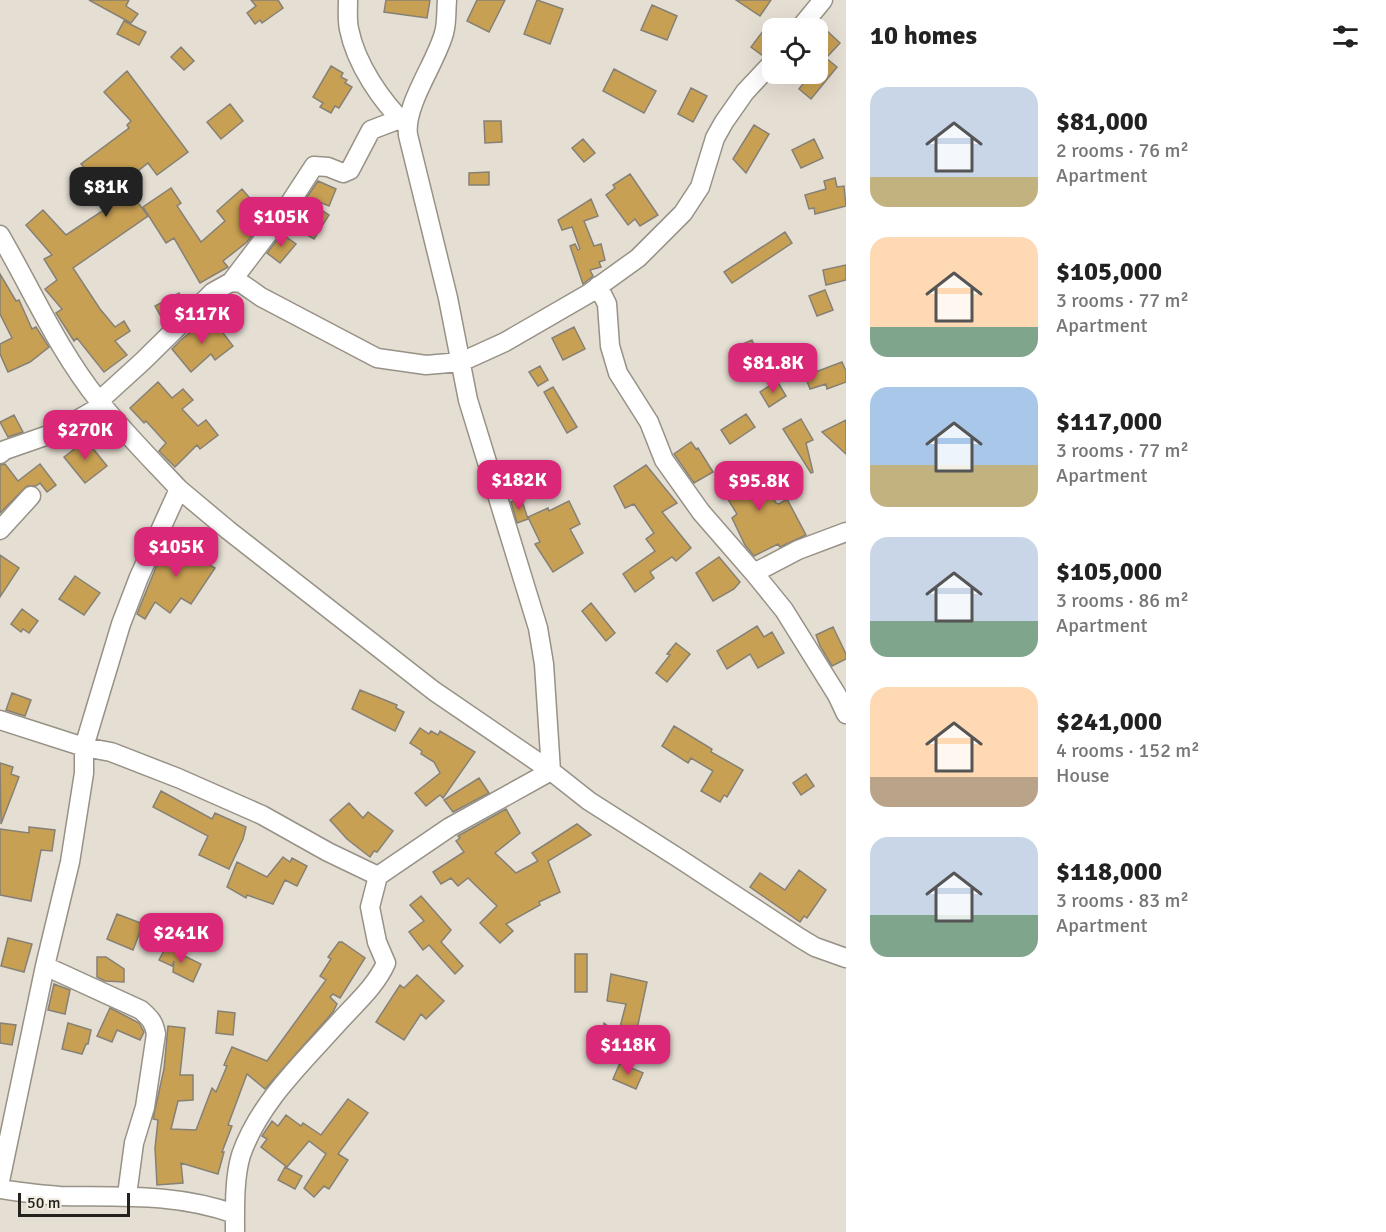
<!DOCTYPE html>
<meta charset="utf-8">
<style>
:root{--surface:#fff;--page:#f6f6f6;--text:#222;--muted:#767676;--accent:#db2777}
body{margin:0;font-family:Signika,sans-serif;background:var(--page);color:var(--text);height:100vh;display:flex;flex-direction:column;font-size:22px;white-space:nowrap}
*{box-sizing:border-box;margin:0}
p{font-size:20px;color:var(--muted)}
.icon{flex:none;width:33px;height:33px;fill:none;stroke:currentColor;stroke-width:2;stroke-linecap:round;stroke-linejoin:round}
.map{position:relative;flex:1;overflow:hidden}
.drawer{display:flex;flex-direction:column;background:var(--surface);width:540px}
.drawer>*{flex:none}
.buttons{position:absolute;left:762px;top:18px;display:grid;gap:12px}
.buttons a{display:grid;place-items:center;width:66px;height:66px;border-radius:12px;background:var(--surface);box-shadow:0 6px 24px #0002;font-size:30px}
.scale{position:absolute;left:18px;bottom:15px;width:112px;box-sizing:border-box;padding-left:6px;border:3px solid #24221d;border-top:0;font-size:16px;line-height:21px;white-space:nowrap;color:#24221d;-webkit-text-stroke:4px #f2ebe0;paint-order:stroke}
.price{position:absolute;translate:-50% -51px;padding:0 14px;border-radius:12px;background:var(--accent);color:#fff;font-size:20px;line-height:39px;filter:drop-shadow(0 2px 3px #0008)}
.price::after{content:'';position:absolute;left:50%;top:36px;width:18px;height:14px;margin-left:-9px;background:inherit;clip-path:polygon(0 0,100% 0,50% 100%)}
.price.current{background:#222;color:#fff}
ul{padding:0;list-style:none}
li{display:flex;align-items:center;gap:18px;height:150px;padding:0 24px}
li span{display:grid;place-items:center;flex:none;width:168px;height:120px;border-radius:18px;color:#555}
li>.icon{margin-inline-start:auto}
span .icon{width:72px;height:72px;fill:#fffc;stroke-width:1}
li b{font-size:26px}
h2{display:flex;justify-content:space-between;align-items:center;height:72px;padding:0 24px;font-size:26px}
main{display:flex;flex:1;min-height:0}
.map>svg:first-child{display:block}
.building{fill:#c8a053;stroke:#868075;stroke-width:1.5}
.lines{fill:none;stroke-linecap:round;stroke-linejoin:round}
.minor-casing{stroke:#979186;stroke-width:21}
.minor{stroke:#fff;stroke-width:18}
</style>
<main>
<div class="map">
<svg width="846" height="1232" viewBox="0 0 846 1232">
<rect width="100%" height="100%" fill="#e5ded3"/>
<path class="building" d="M89,0H129L126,6L138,14L131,23Z
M251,0H278L283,8L262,23L260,20L255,24L247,13L256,6Z
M386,0H430L427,18L384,12Z
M477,0H505L489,32L467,21Z
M537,0L563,9L550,44L524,34Z
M736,0H771L760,16Z
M652,5L677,16L667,40L641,30Z
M124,21L146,32L139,45L117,34Z
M824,28L840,43L826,58L837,67L811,99L799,89L803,84L789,74H818V35Z
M763,31L772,38V44L763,56L751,47Z
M181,47L194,61L184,70L171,57Z
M331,66L343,73L341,77L347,80L345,83L352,87L339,108L335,106L331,113L320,107L323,103L313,97Z
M614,69L656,91L644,113L603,91Z
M127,71L188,152L157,175L148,163L123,183L148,216L73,268L100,309L115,327L124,321L130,331L115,341L127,355L104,372L77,338L74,341L56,313L62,309L45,289L57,280L44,259L52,255L26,225L43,210L66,235L113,204L81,164L129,128L127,125L131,121L104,92Z
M691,88L707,96L693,122L678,114Z
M230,104L243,121L221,139L207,122Z
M484,121H501L502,142L485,143Z
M754,125L769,134L746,173L733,159Z
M583,139L595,153L584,162L572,148Z
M814,139L823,158L801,168L792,150Z
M489,172V185H469V173Z
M630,174L658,215L640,226L635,219L628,225L606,195L615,188L613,185Z
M835,178L837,187L844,186L846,206L815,214L814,208L809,209L805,195L826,189L824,181Z
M318,181L336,189L329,206L307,197Z
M171,188L181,203L177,206L201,242L225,221L217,211L242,189L266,217L247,242L223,261L228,267L200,283L174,238L166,243L143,207Z
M591,199L598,216L584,221L594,246L601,244L605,260L599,262L601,267L590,270L593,276L583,284L570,246L575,244L578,250L580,249L572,227L562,230L558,220Z
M318,208L329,215L314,239L302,232Z
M785,232L792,243L732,283L724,272Z
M282,234L296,244L280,263L267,253Z
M846,265V280L826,285L823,270Z
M0,274L16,301L19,300L32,329L36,327L49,347L30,362L8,372L0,354V344L12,338L0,314Z
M825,290L833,310L817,316L809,296Z
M179,293L185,304L174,315L163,320L155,306Z
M211,317L233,346L215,360L211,354L191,372L172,349L183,338Z
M574,327L585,349L563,360L552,338Z
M752,340L760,359L747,365L746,362L740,366L732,355L740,350L738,346Z
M842,362L846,371V382L827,389L826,384L810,389L805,376Z
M540,366L548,380L538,386L529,372Z
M777,381L786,396L769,407L760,392Z
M158,382L172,398L183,389L193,400L182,409L198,426L206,420L218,435L200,449L197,445L175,467L159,451L166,443L146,421L144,423L130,408Z
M553,387L577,427L567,433L544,392Z
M746,414L755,427L730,444L721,430Z
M14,415L23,432L8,437L0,422Z
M801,419L813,440L806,443L813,472L811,473L783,429Z
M846,420V454L822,432Z
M86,440L107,466L85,483L64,457Z
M691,442L696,449L698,448L713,472L694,483L674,454Z
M5,464L18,481L40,464L56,485L47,492L40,483L36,486H27L0,513V465Z
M646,465L677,503L662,512L691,548L676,561L672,557L650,572L654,578L635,592L623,574L655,551L646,539L654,533L634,504L625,508L614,486Z
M745,466L749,472L755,468L776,503L779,504L787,499L806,535L780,547L778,544L754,556L745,545L732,518L737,514L716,480L738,467L739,470Z
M521,498L528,519L517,523L511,502Z
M569,501L580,524L570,529L583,553L553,572L535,544L540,542L528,517L548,508L549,511Z
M172,536L198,552L196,557L215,568L191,604L181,598L170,613L155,602L145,619L137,614L163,550Z
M0,555L19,568L0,597Z
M719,557L740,582L734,589L713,601L696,573Z
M75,576L100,593L84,615L59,599Z
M591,603L615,633L606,641L582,611Z
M22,609L38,621L29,633L23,629L21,632L11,624Z
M757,626L764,637L772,632L784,653L758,668L750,654L727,669L717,651Z
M833,627L846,654V659L832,666L820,646L816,635Z
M676,643L690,654L667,682L656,673L670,655L667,654Z
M360,690L397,705L396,708L404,712L395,731L352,709Z
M12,693L31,700L25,716L6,710Z
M674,726L712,749L711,752L743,770L727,797L724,795L720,802L701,791L713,771L691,758L688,763L662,746Z
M420,728L429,734L431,731L438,735L440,731L475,752L443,798L440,795L426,806L415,793L440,773L434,762L421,754L422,751L410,743Z
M0,763L13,767L11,774L19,777L1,824Z
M806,774L814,786L801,795L793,783Z
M479,778L489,793L453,812L444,800Z
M161,791L212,819L215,813L246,827L243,839L229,869L199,855L208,836L153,807Z
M349,803L363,818L368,812L393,831L377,852L374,851L370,857L347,839L330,820Z
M506,809L520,833L495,853L516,873L538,861L532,853L577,824L591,835L548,861L560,892L539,902L540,905L506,924L513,931L500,943L480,923L497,906L468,878L458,886L451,878L441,884L433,872L464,852L456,841L460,838L458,836Z
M29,827L55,830L52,851L41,850L31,901L0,895V829L29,833Z
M283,857L290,862L292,858L307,866L297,886L285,880L273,904L247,895L246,898L227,887L237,862L267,877Z
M799,870L826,890L807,918L804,916L800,922L750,887L760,873L785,890Z
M421,896L451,930L441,942L463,966L455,974L429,945L423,950L409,932L424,921L410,905Z
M117,914L143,924L133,950L107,939Z
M8,938L32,944L24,972L1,966Z
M339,942H342L365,958L340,998L333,994L330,997L337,1004L333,1012L265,1089L247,1074L228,1125L232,1126L222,1152H224L218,1174L181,1163L183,1183L157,1185L155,1148L158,1120L153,1119L164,1069L168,1026L185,1028L180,1075H193V1100L178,1101L171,1129L196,1130L212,1088L216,1092L227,1066L224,1065L232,1047L267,1061L326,980L320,976L331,959L328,957Z
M166,947L201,964L193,982L173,972L174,961L172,966L159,960Z
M575,954H587V992H575Z
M97,957H106L124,969V982L105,981L97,977Z
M611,974L647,982L636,1034L620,1027L626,1004L607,1001Z
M417,975L444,1001L426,1019L421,1014L404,1040L376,1022L400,985L404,988Z
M54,984L70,990L65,1014L48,1010Z
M110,1008L139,1023L144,1032L140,1040L117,1030L112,1042L97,1036Z
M218,1011L235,1013L233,1035L216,1033Z
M0,1023L16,1025L12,1045L0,1043Z
M68,1023L91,1030L88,1044H86L82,1054L62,1049Z
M604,1023L620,1035L613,1045L602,1037Z
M620,1063L643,1073L636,1089L613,1079Z
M348,1099L368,1113L338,1154L348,1160L329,1189L324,1186L314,1197L304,1188L326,1154L309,1141L287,1167L261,1147L267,1139L262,1136L272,1121L278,1126L286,1115L301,1126L303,1123L321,1135Z
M285,1167L302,1176L295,1189L278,1180Z"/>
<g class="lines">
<g class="minor-casing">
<path id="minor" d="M348,0C348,9 347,20 349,29C356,64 381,101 407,126
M800,28L823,0
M0,235C32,290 58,350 99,401C123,431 152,460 179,489L228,530L434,691L551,771L589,801L680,859L800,938L815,947L846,958
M231,282L282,215L314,166L328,167L343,173L350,170L371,130L400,119
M598,286L607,304L610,346L618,373L649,422L664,460L701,512L754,573L784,610L837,695L846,714
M99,401L143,361L213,292L231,282L241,283L261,297L377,358L426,365L461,362L505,342L588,294L638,258L683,213L700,187L715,138L724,122L745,92L772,63
M0,454L5,450L54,433L103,405
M0,530L31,496
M754,573L798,550L846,532
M0,720L84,747L111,752L178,778L262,815L328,852L378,876
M45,966L141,1010C150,1018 154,1022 156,1034L145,1107L134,1143L127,1195
M0,1181L45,966L70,862L84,773V747L121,624L139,577L179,489
M0,1189C20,1192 40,1195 60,1196C121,1197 176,1193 235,1214
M235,1232C235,1208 234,1178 241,1155C259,1103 302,1063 338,1023C354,1005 376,986 386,963L377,942L370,907L378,876L450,827L551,771L544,664L538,628L468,400L448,298L408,135C404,105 436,63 444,33C447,23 446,10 447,0"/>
</g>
<use href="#minor" class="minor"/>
</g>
</svg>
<div class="buttons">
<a><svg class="icon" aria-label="locate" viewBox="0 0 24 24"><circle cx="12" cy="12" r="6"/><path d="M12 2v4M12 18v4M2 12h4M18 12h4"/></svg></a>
</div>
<div class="scale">50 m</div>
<b class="price current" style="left:106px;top:218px">$81K</b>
<b class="price" style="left:281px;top:248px">$105K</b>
<b class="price" style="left:202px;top:345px">$117K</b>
<b class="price" style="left:773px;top:394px">$81.8K</b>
<b class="price" style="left:85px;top:461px">$270K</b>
<b class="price" style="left:519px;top:511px">$182K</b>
<b class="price" style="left:759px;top:512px">$95.8K</b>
<b class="price" style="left:176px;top:578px">$105K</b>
<b class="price" style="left:181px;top:964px">$241K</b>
<b class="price" style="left:628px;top:1076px">$118K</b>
</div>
<section class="drawer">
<h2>10 homes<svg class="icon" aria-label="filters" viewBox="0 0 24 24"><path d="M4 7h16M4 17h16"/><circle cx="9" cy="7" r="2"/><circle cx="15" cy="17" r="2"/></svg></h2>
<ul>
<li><span style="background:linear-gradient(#c9d6e8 75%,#c2b280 0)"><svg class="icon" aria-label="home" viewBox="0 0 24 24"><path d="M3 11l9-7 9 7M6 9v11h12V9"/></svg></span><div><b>$81,000</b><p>2 rooms · 76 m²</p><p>Apartment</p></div></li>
<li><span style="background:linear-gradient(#ffd9b3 75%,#7fa58c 0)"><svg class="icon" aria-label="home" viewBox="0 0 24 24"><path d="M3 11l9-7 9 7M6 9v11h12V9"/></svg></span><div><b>$105,000</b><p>3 rooms · 77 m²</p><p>Apartment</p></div></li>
<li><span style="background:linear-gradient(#a9c7e8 65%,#c2b280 0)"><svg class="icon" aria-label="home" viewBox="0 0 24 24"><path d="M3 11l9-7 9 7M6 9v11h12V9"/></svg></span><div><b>$117,000</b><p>3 rooms · 77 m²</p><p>Apartment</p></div></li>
<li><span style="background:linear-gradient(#c9d6e8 70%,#7fa58c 0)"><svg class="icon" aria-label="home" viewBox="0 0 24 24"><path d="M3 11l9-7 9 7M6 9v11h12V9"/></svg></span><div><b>$105,000</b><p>3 rooms · 86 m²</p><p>Apartment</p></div></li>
<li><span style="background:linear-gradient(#ffd9b3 75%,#b9a48a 0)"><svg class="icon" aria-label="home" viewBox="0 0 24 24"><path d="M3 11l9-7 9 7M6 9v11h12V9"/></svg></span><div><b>$241,000</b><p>4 rooms · 152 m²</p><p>House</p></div></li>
<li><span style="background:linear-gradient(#c9d6e8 65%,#7fa58c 0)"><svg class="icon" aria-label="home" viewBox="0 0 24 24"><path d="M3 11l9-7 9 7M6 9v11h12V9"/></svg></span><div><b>$118,000</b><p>3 rooms · 83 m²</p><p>Apartment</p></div></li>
</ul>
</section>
</main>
